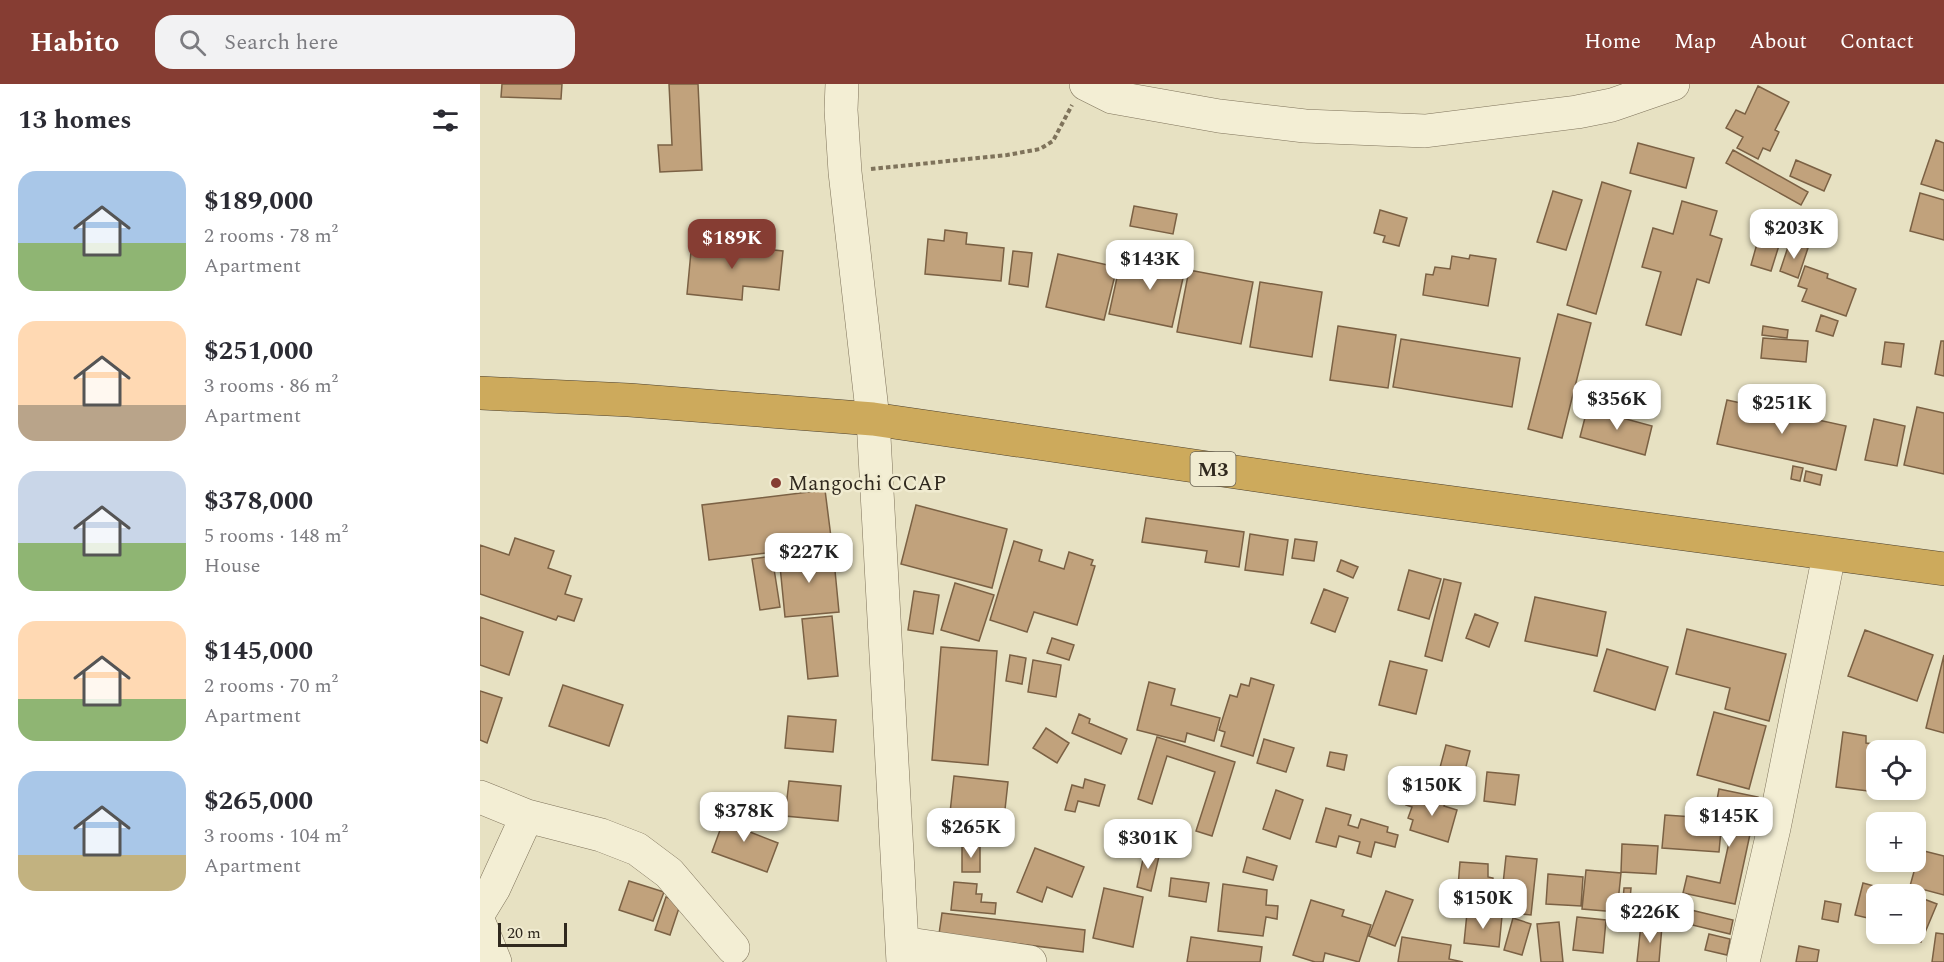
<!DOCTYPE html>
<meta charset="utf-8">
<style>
:root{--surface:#fff;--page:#f2f2f3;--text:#2b2b33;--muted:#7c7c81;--accent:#863d33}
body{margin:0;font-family:Spectral,serif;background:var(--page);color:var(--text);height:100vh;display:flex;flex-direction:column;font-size:22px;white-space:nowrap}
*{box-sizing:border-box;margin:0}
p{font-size:20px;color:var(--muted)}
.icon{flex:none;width:33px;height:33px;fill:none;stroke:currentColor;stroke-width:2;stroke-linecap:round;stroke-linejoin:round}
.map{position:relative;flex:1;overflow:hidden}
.side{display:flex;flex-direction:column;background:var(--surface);width:480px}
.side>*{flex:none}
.fabs{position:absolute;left:1386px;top:656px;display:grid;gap:12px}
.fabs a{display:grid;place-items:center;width:60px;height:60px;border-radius:12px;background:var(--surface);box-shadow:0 3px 9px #0003;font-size:30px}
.scale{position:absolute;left:18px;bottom:15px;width:69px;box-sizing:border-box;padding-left:6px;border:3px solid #30291e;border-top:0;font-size:16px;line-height:21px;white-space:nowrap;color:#30291e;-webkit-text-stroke:4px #f0ebd0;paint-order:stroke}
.price{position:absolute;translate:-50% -51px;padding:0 14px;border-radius:12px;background:#fff;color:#222;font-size:20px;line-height:39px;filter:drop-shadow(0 2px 3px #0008)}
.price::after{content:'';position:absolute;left:50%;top:36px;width:18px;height:14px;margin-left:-9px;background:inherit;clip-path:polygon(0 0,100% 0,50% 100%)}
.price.on{background:var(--accent);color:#fff}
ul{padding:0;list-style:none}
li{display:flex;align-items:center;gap:18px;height:150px;padding:0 18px}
li span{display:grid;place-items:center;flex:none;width:168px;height:120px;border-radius:18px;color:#555}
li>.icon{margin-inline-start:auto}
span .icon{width:72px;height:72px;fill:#fffc;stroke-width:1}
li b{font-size:26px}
h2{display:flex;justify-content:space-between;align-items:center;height:72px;padding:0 18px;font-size:26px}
header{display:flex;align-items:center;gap:36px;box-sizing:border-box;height:84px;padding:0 30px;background:var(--accent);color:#fff}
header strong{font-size:28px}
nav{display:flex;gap:33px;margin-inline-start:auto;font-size:21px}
.search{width:420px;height:54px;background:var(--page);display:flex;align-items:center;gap:15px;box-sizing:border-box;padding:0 21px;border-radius:18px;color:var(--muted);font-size:22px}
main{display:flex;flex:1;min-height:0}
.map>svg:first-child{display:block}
.building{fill:#c1a27c;stroke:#7b6144;stroke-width:1.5}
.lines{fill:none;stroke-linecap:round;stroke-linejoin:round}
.minor-casing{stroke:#7f735b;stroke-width:34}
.highway-casing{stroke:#4d412f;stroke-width:34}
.path{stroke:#7f735b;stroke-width:4;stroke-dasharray:4.5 3;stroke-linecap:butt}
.minor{stroke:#f3eed4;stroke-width:33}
.highway{stroke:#cdaa5c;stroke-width:33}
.poi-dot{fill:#863d33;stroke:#f0ebd0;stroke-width:2}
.labels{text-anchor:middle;stroke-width:5;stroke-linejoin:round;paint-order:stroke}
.shield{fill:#f0ebd0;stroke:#6a6353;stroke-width:1.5}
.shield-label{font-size:20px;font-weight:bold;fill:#30291e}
.poi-label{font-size:21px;fill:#30291e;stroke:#f0ebd0;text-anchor:start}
</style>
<header>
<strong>Habito</strong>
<div class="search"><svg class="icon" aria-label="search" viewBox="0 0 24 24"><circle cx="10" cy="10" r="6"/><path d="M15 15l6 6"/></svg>Search here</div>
<nav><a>Home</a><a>Map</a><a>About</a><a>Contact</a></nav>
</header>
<main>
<section class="side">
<h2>13 homes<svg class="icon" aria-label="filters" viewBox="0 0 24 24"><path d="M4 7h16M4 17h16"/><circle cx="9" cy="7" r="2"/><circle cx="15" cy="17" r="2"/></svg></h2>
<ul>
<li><span style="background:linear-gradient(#a9c7e8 60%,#8fb573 0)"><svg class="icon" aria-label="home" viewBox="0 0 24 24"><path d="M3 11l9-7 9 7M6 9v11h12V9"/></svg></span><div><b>$189,000</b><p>2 rooms · 78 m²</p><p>Apartment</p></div></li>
<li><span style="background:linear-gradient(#ffd9b3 70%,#b9a48a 0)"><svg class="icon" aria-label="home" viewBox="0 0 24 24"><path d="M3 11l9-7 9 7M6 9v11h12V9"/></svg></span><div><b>$251,000</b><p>3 rooms · 86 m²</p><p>Apartment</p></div></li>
<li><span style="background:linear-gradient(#c9d6e8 60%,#8fb573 0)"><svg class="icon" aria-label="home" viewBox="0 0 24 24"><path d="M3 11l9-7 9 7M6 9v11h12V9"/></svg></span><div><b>$378,000</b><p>5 rooms · 148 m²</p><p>House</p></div></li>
<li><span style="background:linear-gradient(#ffd9b3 65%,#8fb573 0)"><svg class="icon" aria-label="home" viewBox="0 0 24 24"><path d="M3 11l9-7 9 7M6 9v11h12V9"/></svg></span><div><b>$145,000</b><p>2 rooms · 70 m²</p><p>Apartment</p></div></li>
<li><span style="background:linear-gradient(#a9c7e8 70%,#c2b280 0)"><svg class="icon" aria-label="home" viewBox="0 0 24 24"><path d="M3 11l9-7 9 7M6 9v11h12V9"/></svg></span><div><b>$265,000</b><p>3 rooms · 104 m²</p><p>Apartment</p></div></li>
</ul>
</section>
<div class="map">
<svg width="1464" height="878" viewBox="0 0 1464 878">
<rect width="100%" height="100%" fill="#e7e1c2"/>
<path class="building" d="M22,0H82L81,15L21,13Z
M189,0H218L222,86L180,88L178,61H192Z
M1278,2L1309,18L1295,46L1299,48L1290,67L1283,64L1278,75L1257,64L1263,53L1246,44L1256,26L1265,30Z
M1456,56L1464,59V107L1441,100Z
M1158,59L1214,74L1206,104L1150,89Z
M1253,66L1328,108L1321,121L1246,79Z
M1316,76L1351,91L1344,107L1310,92Z
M1122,98L1151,107L1116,230L1087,221Z
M1073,107L1102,116L1086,166L1057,158Z
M1440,109L1464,116V156L1430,147Z
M1202,117L1237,127L1230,151L1242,155L1229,199L1217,195L1201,251L1166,241L1181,188L1162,183L1173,144L1193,150Z
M654,122L697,130L693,150L650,142Z
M900,126L927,134L919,162L903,158L905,152L894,149Z
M465,146L487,149L486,160L524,164L521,197L445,190L448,155L464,157Z
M1280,149L1301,155L1291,187L1271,181Z
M212,157L303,167L299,206L263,202L262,216L207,210Z
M1310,157L1328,164L1318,194L1300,187Z
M533,167L552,169L548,203L529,200Z
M684,167L708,172L692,243L629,230L640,180L680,189Z
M578,170L637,183L624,236L566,223Z
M990,171L1016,175L1008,222L943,211L946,190L953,191L955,183L970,185L972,172L989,175Z
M1325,182L1348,190L1347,194L1376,205L1366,232L1322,217L1327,205L1318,202Z
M709,186L773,198L761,260L697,248Z
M780,198L842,208L832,273L770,263Z
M1078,230L1111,239L1082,354L1048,345Z
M1341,231L1358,237L1353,252L1336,247Z
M858,242L916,251L908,304L850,296Z
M1283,242L1308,246L1307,254L1282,251Z
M1283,254L1328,257L1326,278L1281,274Z
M921,255L1040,274L1032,323L913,303Z
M1461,257H1464V292L1455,290Z
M1405,258L1424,260L1421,283L1402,280Z
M1247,316L1366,342L1356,386L1237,360Z
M1437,323L1464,329V390L1424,381Z
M1107,326L1130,332L1131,327L1147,331L1146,335L1172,342L1165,371L1100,353Z
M1394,335L1425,342L1417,382L1385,376Z
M1313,382L1323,384L1320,397L1311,395Z
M1326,387L1342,391L1340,401L1324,397Z
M345,406L352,461L229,476L222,421Z
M436,421L527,445L512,504L421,480Z
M666,434L764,448L759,483L725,478L727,467L662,458Z
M770,450L808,456L803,491L765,486Z
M35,454L74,467L68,484L91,492L85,510L102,515L94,537L78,532L76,536L0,510V461L29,471Z
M815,455L837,458L834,477L812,474Z
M534,457L562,466L559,477L584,485L589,468L613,476L611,481L615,482L597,541L554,528L547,548L510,536Z
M353,466L359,528L305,533L299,472Z
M292,472L300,523L280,526L272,475Z
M861,476L878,483L873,494L857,487Z
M929,486L961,495L949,535L918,526Z
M964,495L981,499L962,577L945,572Z
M475,499L514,511L499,557L461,546Z
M844,505L868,514L855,548L831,539Z
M434,507L459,511L453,550L428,546Z
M1055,513L1126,528L1117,572L1045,557Z
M995,530L1018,539L1009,563L986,554Z
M352,532L358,592L328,595L322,535Z
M0,533L43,548L29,591L0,581Z
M1207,545L1306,570L1289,637L1245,625L1250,604L1196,590Z
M1385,546L1453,571L1437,617L1368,592Z
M572,554L594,561L589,576L567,569Z
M461,563L517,567L508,681L452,676Z
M1127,565L1188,583L1175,626L1114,607Z
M530,571L546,574L542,600L526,597Z
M1464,571V649L1446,644Z
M553,576L581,581L576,613L548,608Z
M910,577L947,586L936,630L899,621Z
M771,594L794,601L773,672L741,662L745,648L739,646L750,611L757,613L761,600L769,602Z
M669,598L695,605L691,621L740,634L734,657L707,649L705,658L657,646Z
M83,601L143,621L129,662L69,642Z
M0,607L22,614L7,659L0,656Z
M1234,628L1286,642L1269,705L1217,691Z
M599,630L610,635L609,639L647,655L641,670L592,649Z
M308,632L356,636L353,668L305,664Z
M566,644L589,659L577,679L553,664Z
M1363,648L1386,652V659L1427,664V666H1396V708L1356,703Z
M677,653L755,678L732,752L716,747L735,688L687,672L672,720L658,715Z
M784,655L814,664L806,688L777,679Z
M966,661L990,667L982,698L958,691Z
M850,668L867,671L864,686L847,682Z
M1007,688L1039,691L1035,721L1004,717Z
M474,692L528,698L522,753L468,747Z
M605,695L625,701L619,722L598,717L595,728L585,726L592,701L603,704Z
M309,697L361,702L358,737L305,732Z
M1239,705L1278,713L1255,820L1203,809L1207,792L1240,799L1254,736L1234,732Z
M796,706L823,716L810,755L783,745Z
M948,708L966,713L964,722L977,726L968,758L930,746L933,736L928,734L932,723L926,721L928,714L945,719Z
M846,724L871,731L868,741L878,744L881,735L908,743L907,748L918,751L915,763L895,758L891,773L877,769L880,758L859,752L856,763L836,758Z
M247,727L273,737L270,748L298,759L287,788L232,768Z
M1185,731L1242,735L1239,768L1182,764Z
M1142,760L1178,762L1176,790L1141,788Z
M482,762H500V788H482Z
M555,764L604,783L592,813L567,803L562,818L537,808Z
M665,766L680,768L671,807L657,803Z
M1440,766L1464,772V811L1430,802Z
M1026,772L1057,775L1051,831L1020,828Z
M767,773L797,782L793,796L763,788Z
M980,778L1008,780V793L1013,794L1011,818L977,815Z
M1106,786L1141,789L1137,828L1102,825Z
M1068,790L1103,793L1101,822L1066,820Z
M691,794L729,799L726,818L689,812Z
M149,797L184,808L173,837L139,826Z
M474,798L497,800L496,810H502L501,818L516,819L515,830L471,826Z
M1383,799L1405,805L1404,810H1396V836L1375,831Z
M743,800L787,806L786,821L798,822L797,835L786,833L783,852L738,847Z
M624,804L663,813L653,863L613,854Z
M1144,804H1151L1149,828L1142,827Z
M906,807L933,816L915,862L889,852Z
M1436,812L1457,820L1441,858L1419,849H1436Z
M186,813L201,818L190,851L175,846Z
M831,816L864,826L862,832L891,841L879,878L845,869L843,878H835L813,871Z
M1345,817L1361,820L1358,838L1342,835Z
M1211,826L1253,836L1250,850L1208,840Z
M462,829L605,846L603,868L459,850Z
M987,829L1022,832L1019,863L984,859Z
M1097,833L1126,836L1123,869L1093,866Z
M1033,834L1051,840L1042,871L1024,866Z
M1079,838L1083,878H1061L1057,840Z
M1161,840L1182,842L1179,878H1157Z
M1456,849L1464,850V878H1452Z
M1229,850L1250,855L1247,871L1225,866Z
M711,853L782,863L780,878H707Z
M922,853L971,861L969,875L983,878H918Z
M1319,862L1339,866L1337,878H1316Z"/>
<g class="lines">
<g class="minor-casing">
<path id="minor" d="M362,0L361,26L365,88L393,335L423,878
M606,0L632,13L739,32L825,42L945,47L1097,28L1132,21L1193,0
M0,713L47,732L121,751L157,765L189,789L253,864
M0,827L14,804L47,732
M0,841L15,878
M422,859L550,878
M1263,878L1294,744L1349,471"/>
</g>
<g class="highway-casing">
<path id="highway" d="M0,309L149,316L393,335L885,407L1464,485"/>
</g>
<path class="path" d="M391,85L527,71L560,65L573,57L592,21"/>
<use href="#minor" class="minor"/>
<use href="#highway" class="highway"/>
</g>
<circle class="poi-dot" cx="296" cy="399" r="6"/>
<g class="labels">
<rect class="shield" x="710.5" y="368" width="45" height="34" rx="4.5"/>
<g class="shield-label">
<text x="733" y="392">M3</text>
</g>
<g class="poi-label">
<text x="308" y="406">Mangochi CCAP</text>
</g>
</g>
</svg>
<div class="fabs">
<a><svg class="icon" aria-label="locate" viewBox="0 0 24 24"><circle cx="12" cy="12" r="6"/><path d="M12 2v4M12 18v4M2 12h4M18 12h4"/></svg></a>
<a>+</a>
<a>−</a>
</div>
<div class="scale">20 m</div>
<b class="price" style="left:1314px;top:176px">$203K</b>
<b class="price on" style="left:252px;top:186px">$189K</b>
<b class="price" style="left:670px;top:207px">$143K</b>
<b class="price" style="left:1137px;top:347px">$356K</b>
<b class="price" style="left:1302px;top:351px">$251K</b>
<b class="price" style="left:329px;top:500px">$227K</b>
<b class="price" style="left:952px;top:733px">$150K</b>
<b class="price" style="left:264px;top:759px">$378K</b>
<b class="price" style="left:1249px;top:764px">$145K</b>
<b class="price" style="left:491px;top:775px">$265K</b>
<b class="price" style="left:668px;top:786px">$301K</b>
<b class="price" style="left:1003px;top:846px">$150K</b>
<b class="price" style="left:1170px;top:860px">$226K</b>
</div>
</main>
